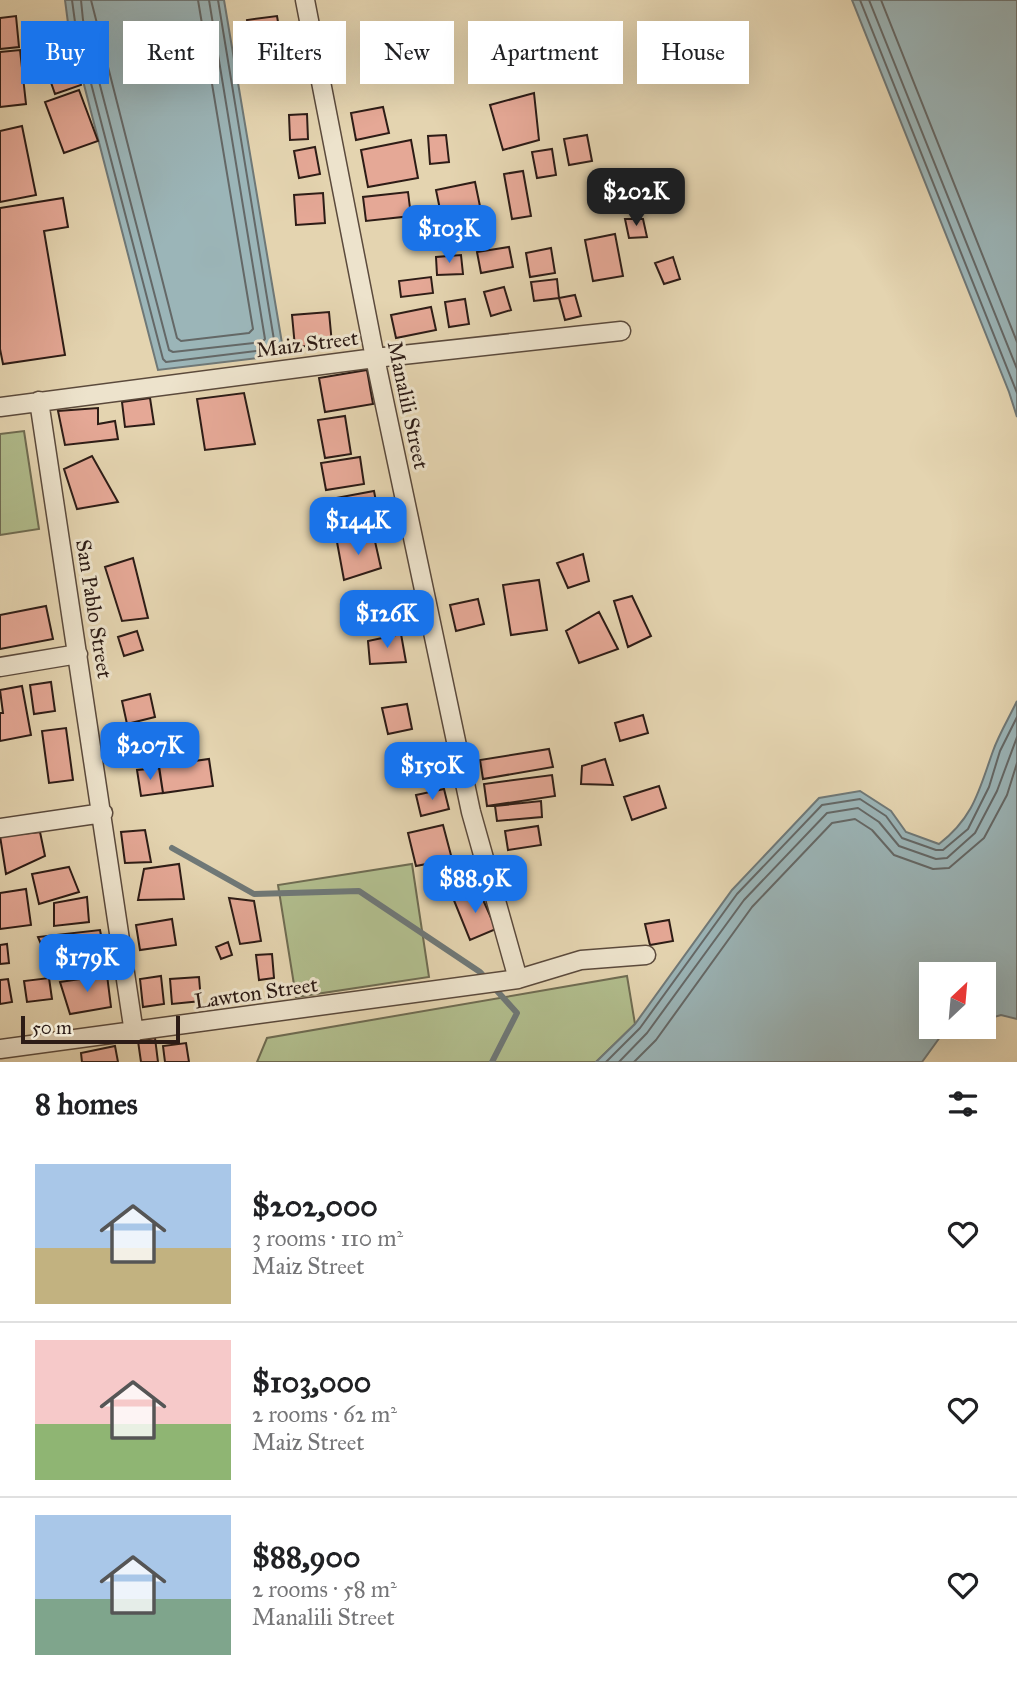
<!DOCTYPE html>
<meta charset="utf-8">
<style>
:root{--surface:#fff;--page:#f6f6f6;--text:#202124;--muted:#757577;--line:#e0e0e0;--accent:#1a73e8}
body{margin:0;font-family:"IM FELL Great Primer",serif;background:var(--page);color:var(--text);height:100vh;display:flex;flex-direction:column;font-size:26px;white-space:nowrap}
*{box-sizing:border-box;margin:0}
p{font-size:23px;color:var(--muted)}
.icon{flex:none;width:38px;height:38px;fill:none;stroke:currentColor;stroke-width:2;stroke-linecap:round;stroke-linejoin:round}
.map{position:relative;height:1062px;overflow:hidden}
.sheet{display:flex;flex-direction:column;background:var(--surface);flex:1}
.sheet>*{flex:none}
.banner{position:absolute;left:21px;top:21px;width:976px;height:63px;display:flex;gap:14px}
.needle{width:46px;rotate:26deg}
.fabs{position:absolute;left:919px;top:962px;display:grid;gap:14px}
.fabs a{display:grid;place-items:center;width:77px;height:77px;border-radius:0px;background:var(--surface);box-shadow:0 7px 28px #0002;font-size:35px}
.scale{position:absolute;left:21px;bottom:18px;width:159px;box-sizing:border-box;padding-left:7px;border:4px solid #2d1c16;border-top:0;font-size:19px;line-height:24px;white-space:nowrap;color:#2d1c16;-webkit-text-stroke:5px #ede3cc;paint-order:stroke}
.price{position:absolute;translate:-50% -60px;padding:0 16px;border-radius:14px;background:var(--accent);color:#fff;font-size:23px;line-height:46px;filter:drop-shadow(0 2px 4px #0008)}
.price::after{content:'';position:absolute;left:50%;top:42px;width:21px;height:16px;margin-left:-10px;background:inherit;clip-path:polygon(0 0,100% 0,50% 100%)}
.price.on{background:#222;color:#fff}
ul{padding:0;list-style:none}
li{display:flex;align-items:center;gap:21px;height:175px;padding:0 35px}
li+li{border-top:2px solid var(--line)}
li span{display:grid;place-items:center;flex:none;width:196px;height:140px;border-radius:0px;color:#555}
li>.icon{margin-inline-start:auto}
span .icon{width:84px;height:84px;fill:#fffc;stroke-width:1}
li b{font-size:30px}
h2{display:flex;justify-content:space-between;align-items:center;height:84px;padding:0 35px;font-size:30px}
.chip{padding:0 24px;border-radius:0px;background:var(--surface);box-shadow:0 7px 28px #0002;font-size:24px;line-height:63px}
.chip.on{background:var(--accent);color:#fff}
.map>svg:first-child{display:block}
.green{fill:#b1bd8d;stroke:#6f6c52;stroke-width:2}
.water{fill:#9bb5b8;stroke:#6f7877;stroke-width:2}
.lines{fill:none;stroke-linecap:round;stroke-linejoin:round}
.shore{stroke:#646867;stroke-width:2}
.stream{stroke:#6f7877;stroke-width:6}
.building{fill:#e5a896;stroke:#2d1c16;stroke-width:2}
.minor-casing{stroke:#5b4a3c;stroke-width:21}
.minor{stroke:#ede3cc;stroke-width:18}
.labels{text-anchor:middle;stroke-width:6;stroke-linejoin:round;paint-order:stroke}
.street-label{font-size:21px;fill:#2d1c16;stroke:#ede3cc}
</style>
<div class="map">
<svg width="1017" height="1062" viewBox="0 0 1017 1062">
<rect width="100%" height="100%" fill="#e4d4b0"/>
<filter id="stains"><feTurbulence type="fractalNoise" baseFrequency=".00286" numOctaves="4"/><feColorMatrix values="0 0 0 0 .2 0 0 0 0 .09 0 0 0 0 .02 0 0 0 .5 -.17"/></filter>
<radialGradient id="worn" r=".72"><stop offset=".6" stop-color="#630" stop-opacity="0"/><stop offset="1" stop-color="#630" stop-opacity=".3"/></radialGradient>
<path class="green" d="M24,431L39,529L0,535V434Z
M412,864L429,977L296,997L278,885Z
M627,976L635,1024L596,1062H257L267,1038Z"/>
<path class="water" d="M65,0H224L284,355L158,370L68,23Z
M852,0H1017V417L1009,392Z
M1017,701V1019L1001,1015L984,1020V975H931V1027H961L943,1033L922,1062H596L635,1024L732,890L819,798L860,791L891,811L906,832L939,844C974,817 979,790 993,751C999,734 1009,718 1017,701Z"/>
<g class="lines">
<path class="shore" d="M72,0L75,22L163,359L166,362L272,349L275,346L218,0
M81,0L83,20L169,350L173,352L262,342L265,339L209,0
M91,0L177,338L181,341L249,333L253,329L198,0
M860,0L1017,393
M869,0L1017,369
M881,0L1017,342
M606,1062L640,1028L737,894L822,805L860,799L886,816L902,838L936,850H943L968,829L989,787L1000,751L1017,717
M619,1062L647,1033L744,900L827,813L858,808L879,822L899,846L936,859L947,858L975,833L997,791L1017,737
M634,1062L656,1040L752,907L832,823L855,819L872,830L894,855L933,869L949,868L984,838L1007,795L1017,763"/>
<path class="stream" d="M172,848L254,894L359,891L480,972L517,1013L492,1062"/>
</g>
<path class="building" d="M16,16L19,47L0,49V18Z
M277,16L282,46L251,51L247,20Z
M542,26L548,46L532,50L527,30Z
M65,39L81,85L55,94L39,48Z
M20,50L26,104L0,107V52Z
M79,90L98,141L64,153L45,102Z
M534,93L539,140L503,150L490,105Z
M383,107L389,133L356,140L351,113Z
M307,114L308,139L290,140L289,115Z
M22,126L36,195L0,202V131Z
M446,135L449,162L430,164L428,136Z
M587,135L592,161L569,165L564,139Z
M411,140L418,178L368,187L361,150Z
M315,147L320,174L299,178L294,151Z
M552,149L556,175L537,178L532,152Z
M523,171L531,216L512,219L504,174Z
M475,182L482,216L443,224L436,190Z
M408,192L411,216L366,221L363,197Z
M323,193L325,223L296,225L294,195Z
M654,193L660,207L641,214L634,202Z
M63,198L68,227L44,231L65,355L3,364L0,349V208Z
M625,219H643L647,237L629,238Z
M615,234L623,276L593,281L585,240Z
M509,247L513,267L481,273L477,252Z
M551,248L555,273L530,277L526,253Z
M461,255L463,274L437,275L436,257Z
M673,257L680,279L664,284L655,263Z
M431,277L433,293L401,297L399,281Z
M557,279L559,298L534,301L531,282Z
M504,287L511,310L491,316L484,292Z
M575,295L581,316L565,320L559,298Z
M465,299L469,324L449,327L445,302Z
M431,307L436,330L396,338L391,315Z
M329,312L332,344L295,347L292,315Z
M367,370L373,404L325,412L319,378Z
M244,393L255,444L205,450L197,399Z
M150,398L154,424L125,427L122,402Z
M98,408V424L115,421L118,439L65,445L58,411Z
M345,416L351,454L325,458L318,420Z
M92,456L118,502L77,509L64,469Z
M360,457L364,484L326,490L321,463Z
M374,491L381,528L343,535L336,498Z
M374,537L381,568L344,580L337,542Z
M583,554L589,581L568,588L557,563Z
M133,558L148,618L122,621L105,567Z
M539,580L547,630L511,635L503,585Z
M632,596L651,636L628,647L614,601Z
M397,599L402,614L373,624L368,608Z
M478,599L484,624L456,631L450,605Z
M46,606L53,639L0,649V615Z
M599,612L618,649L579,663L566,631Z
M137,631L143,650L124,656L118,637Z
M401,634L406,662L370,664L368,641Z
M51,682L55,711L34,714L30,685Z
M22,686L31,735L0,741V713H3L0,690Z
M150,694L155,717L127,724L122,701Z
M407,704L412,729L388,734L382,708Z
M643,715L648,733L620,741L615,723Z
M66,728L73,780L49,783L42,731Z
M147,736L148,759H125L124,737Z
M549,749L553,767L483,779L480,760Z
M209,759L213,786L163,793L159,766Z
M605,759L613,785L581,784L582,766Z
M159,768L163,793L141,796L137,770Z
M552,775L555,796L487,806L484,784Z
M659,786L666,808L632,820L624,797Z
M444,789L449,809L421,816L416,795Z
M541,801L542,817L497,821L495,806Z
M443,825L452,859L416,866L408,833Z
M538,826L541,845L508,850L505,831Z
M145,830L151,862L125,863L121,832Z
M40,832L45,856L6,874L0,836Z
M179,864L184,899L138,900L144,869Z
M69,867L79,892L39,904L32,874Z
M473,867L478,891L445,898L440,874Z
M518,870L520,890L505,892L503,872Z
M26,889L31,925L0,929V893Z
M480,893L496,929L470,940L453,898Z
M87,897L89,922L54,926V903Z
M229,898L254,901L261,941L240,944Z
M172,919L176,945L140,950L136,925Z
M669,920L673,941L650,945L645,924Z
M100,930L107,966L55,977L38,937Z
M228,942L232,955L221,959L216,947Z
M7,944L9,963L0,964V945Z
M272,954L274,978L259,980L256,955Z
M107,975L111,1007L70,1014L60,982Z
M161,976L164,1004L143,1007L140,979Z
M199,977L201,1001L172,1004L170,979Z
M49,978L52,999L27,1002L24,981Z
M8,979L12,1002L0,1004V980Z
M155,1038L158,1062H141L138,1041Z
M186,1043L189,1062H165L163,1046Z
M115,1046L118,1062H82L81,1053Z"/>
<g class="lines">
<g class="minor-casing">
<path id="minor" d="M305,0L375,358L471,812L518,979
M39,401L134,1033
M0,407L375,358L621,331
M0,667L78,654
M0,828L103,813
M0,1049L518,979L581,960L646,955"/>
</g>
<use href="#minor" class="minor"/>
</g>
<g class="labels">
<g class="street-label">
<text transform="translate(307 344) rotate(-7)" y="7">Maiz Street</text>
<text transform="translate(408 405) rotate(78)" y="7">Manalili Street</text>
<text transform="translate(94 609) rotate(81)" y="7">San Pablo Street</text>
<text transform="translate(256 993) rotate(-8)" y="7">Lawton Street</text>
</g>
</g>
<rect width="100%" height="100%" filter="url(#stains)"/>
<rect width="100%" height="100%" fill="url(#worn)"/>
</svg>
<div class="fabs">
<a><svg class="needle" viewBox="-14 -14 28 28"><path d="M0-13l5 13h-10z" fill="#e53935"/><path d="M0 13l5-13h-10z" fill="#757577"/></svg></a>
</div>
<div class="scale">50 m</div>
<b class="price on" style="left:636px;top:228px">$202K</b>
<b class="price" style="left:449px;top:265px">$103K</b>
<b class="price" style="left:358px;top:557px">$144K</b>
<b class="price" style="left:387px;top:650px">$126K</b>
<b class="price" style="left:150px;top:782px">$207K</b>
<b class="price" style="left:432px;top:802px">$150K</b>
<b class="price" style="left:475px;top:915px">$88.9K</b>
<b class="price" style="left:87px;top:994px">$179K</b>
<div class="banner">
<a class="chip on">Buy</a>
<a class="chip">Rent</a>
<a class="chip">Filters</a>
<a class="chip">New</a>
<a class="chip">Apartment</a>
<a class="chip">House</a>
</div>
</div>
<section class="sheet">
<h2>8 homes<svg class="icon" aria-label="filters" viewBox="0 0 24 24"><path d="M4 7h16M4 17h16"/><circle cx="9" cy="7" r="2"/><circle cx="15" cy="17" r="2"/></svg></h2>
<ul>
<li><span style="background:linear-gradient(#a9c7e8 60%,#c2b280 0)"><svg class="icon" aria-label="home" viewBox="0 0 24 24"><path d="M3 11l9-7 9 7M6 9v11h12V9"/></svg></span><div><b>$202,000</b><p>3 rooms · 110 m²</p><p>Maiz Street</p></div><svg class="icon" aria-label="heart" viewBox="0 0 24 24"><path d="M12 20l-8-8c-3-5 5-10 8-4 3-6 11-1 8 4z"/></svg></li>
<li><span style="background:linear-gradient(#f6c9c9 60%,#8fb573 0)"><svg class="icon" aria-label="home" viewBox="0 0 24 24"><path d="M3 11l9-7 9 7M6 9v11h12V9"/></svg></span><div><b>$103,000</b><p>2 rooms · 62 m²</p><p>Maiz Street</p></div><svg class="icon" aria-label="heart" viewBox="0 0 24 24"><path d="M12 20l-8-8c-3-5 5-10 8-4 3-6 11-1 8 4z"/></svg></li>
<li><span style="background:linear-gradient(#a9c7e8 60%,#7fa58c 0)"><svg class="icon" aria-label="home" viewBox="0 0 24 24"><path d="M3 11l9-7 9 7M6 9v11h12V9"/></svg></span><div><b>$88,900</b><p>2 rooms · 58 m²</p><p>Manalili Street</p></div><svg class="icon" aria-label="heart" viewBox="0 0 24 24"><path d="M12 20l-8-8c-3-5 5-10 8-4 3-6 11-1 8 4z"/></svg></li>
</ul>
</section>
